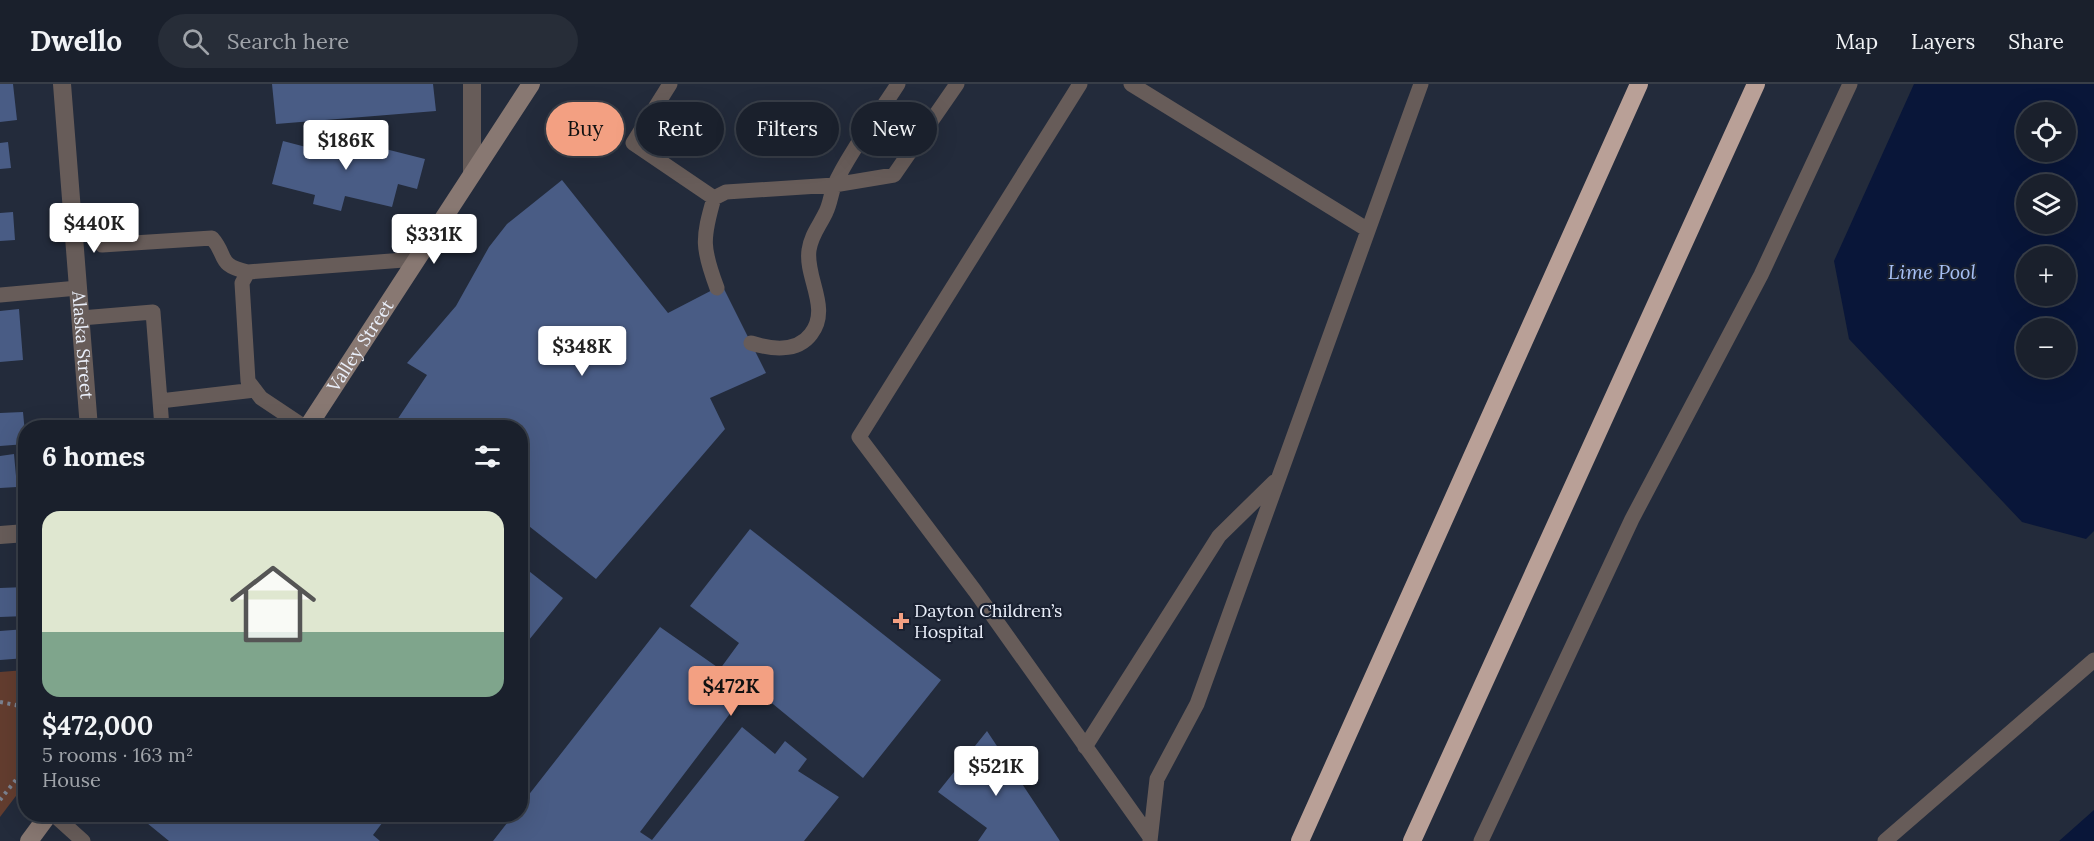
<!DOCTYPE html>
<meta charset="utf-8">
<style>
:root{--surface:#1a202c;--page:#272d38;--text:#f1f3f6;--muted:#9fa3a9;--line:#383e48;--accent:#f3a082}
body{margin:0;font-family:Lora,serif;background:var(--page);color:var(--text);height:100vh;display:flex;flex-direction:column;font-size:22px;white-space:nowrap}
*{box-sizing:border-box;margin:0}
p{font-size:20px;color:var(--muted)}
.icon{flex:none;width:33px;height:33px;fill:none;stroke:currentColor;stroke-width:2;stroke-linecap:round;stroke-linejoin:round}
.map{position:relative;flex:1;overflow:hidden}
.details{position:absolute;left:18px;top:336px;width:510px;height:402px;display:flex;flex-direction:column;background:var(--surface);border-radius:24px;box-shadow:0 6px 24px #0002,0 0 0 2px var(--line)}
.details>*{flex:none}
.banner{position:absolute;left:546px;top:18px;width:570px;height:54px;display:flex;gap:12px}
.buttons{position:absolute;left:2016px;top:18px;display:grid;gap:12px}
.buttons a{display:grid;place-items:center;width:60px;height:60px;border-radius:50%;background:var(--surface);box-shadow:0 6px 24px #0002,0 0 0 2px var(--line);font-size:30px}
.price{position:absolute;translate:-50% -51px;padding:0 14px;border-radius:6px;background:#fff;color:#222;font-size:20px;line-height:39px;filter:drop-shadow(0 2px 3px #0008)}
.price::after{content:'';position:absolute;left:50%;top:36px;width:18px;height:14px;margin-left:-9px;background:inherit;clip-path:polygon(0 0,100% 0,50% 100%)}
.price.on{background:var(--accent);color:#111}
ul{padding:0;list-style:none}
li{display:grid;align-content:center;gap:12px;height:318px;padding:0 24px}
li+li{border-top:2px solid var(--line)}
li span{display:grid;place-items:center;height:186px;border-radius:18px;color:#555}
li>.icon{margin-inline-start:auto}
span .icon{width:108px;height:108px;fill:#fffc;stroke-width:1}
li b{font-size:26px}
h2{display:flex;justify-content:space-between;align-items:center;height:72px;padding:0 24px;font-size:26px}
.tag{padding:0 21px;border-radius:27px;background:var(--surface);box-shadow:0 6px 24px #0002,0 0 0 2px var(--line);font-size:21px;line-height:54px}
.tag.on{background:var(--accent);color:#111}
header{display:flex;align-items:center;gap:36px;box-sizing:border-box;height:84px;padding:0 30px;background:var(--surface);border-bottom:2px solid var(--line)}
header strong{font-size:28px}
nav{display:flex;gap:33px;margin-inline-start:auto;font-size:21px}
.search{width:420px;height:54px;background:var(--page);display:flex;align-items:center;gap:15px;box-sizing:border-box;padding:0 21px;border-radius:33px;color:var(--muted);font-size:22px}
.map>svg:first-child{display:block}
.green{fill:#633d2f}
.water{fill:#091639;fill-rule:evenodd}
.building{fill:#495c85}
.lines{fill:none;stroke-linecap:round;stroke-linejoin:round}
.path{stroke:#7b8290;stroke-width:4;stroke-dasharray:3 4.5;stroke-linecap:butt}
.lane{stroke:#675c59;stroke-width:15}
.street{stroke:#675c59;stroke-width:18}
.secondary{stroke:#887872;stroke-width:18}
.highway{stroke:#b9a097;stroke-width:18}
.poi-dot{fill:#f3a082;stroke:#1a2131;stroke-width:2}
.labels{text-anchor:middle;stroke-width:4.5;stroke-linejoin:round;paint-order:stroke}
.street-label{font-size:18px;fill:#eaeffa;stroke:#1a2131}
.poi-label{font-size:18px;fill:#eaeffa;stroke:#1a2131;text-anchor:start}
.water-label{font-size:20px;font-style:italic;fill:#a7c0f5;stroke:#1a2131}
</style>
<header>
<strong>Dwello</strong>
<div class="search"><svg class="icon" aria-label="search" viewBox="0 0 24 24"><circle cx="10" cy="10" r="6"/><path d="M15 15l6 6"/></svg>Search here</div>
<nav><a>Map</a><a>Layers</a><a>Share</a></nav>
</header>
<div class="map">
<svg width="2094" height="757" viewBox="0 0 2094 757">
<rect width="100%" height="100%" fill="#232b3b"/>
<path class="green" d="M25,586V700L0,733V588Z"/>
<path class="water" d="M1914,0H2094V447L2086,455L2022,438L1849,255L1834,177ZM2026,28H2066V68H2026ZM2026,100H2066V140H2026ZM2026,172H2066V212H2026ZM2026,244H2066V284H2026Z
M2094,726V757H2059Z"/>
<path class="building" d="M0,0H13L17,36L0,38Z
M272,0H433L436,27L276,40Z
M330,51L425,75L417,105L398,100L392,123L345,112L341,127L313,120L315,111L272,100L283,57L306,63L309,53L328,58Z
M8,58L11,84L0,85V59Z
M562,96L668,229L722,201L766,289L710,314L725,345L596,495L520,435V344H406L397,336L427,291L407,279L456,222L489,163L507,140Z
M13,128L15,156L0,157V129Z
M19,225L23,276L0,278V227Z
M23,328L26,360L0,362V329Z
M14,370L17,403L0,404V372Z
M750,445L941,596L863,694L751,602L640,748L652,756L742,643L775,670L785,657L807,675L798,687L839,713L804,757H493L514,730H520V722L660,543L720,585L739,559L690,522Z
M520,480L563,514L520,567Z
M26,503V532L0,533V504Z
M26,545V574L0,576V547Z
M987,647L1060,757H978L987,744L938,708Z
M136,730H389L373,751L380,757H169Z"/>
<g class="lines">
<path class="path" d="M0,618L16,621L26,633
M0,716L26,683"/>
<path class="lane" d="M670,0L633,59L714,114L726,108L834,101L894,91L957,0
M1080,0L859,353L975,507L1150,753
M1131,0L1368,146
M714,114C702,155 702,164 717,204
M102,161L212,154C228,172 216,181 248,188
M0,211L78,204
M81,234L153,228L160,317
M751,259C770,265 797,269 811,250C831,224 805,194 809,166C811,151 820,141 826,128C830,120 831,110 834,102C848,70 879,30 898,0
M162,344L160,317L255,306
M306,344L261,314L248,297L242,199L248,188L417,175
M1085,663L1219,452L1274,398
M53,730L83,757
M1150,757L1157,695L1197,620L1421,0
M1481,757L1632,435L1761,191L1850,0
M1885,757L2094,576"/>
<g class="street">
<path id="s1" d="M62,0L89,344"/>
<path d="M472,0V89"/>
<path d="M0,451L26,449"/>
</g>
<g class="secondary">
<path id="s2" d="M307,344L531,0"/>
<path d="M29,757L49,730"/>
</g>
<path class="highway" d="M1300,757L1639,0
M1412,757L1756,0"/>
</g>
<path class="poi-dot" d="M898 528h6v6h6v6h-6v6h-6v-6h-6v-6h6z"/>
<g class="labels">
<g class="street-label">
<text dy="6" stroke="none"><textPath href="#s1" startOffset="262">Alaska Street</textPath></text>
<text dy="6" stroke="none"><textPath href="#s2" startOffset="98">Valley Street</textPath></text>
</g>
<g class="poi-label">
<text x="914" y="533">Dayton Children’s<tspan x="914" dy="21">Hospital</tspan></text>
</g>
<g class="water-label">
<text x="1932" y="195">Lime Pool</text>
</g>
</g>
</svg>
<div class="buttons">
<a><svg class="icon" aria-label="locate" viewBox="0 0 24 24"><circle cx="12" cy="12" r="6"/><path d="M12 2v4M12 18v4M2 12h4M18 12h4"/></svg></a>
<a><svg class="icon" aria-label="layers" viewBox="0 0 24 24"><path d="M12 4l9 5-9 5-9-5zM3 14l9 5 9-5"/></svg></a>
<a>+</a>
<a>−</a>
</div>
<b class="price" style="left:346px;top:87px">$186K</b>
<b class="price" style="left:94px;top:170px">$440K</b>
<b class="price" style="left:434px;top:181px">$331K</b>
<b class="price" style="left:582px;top:293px">$348K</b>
<b class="price on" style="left:731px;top:633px">$472K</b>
<b class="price" style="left:996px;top:713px">$521K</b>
<div class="banner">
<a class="tag on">Buy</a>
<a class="tag">Rent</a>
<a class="tag">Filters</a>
<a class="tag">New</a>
</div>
<section class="details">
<h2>6 homes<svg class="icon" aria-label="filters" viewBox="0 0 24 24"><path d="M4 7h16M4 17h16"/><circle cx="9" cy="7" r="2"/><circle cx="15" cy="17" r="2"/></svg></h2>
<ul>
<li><span style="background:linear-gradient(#dfe7d0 65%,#7fa58c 0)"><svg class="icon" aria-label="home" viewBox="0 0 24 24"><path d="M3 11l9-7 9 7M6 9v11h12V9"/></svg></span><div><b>$472,000</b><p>5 rooms · 163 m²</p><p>House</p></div></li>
</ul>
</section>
</div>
